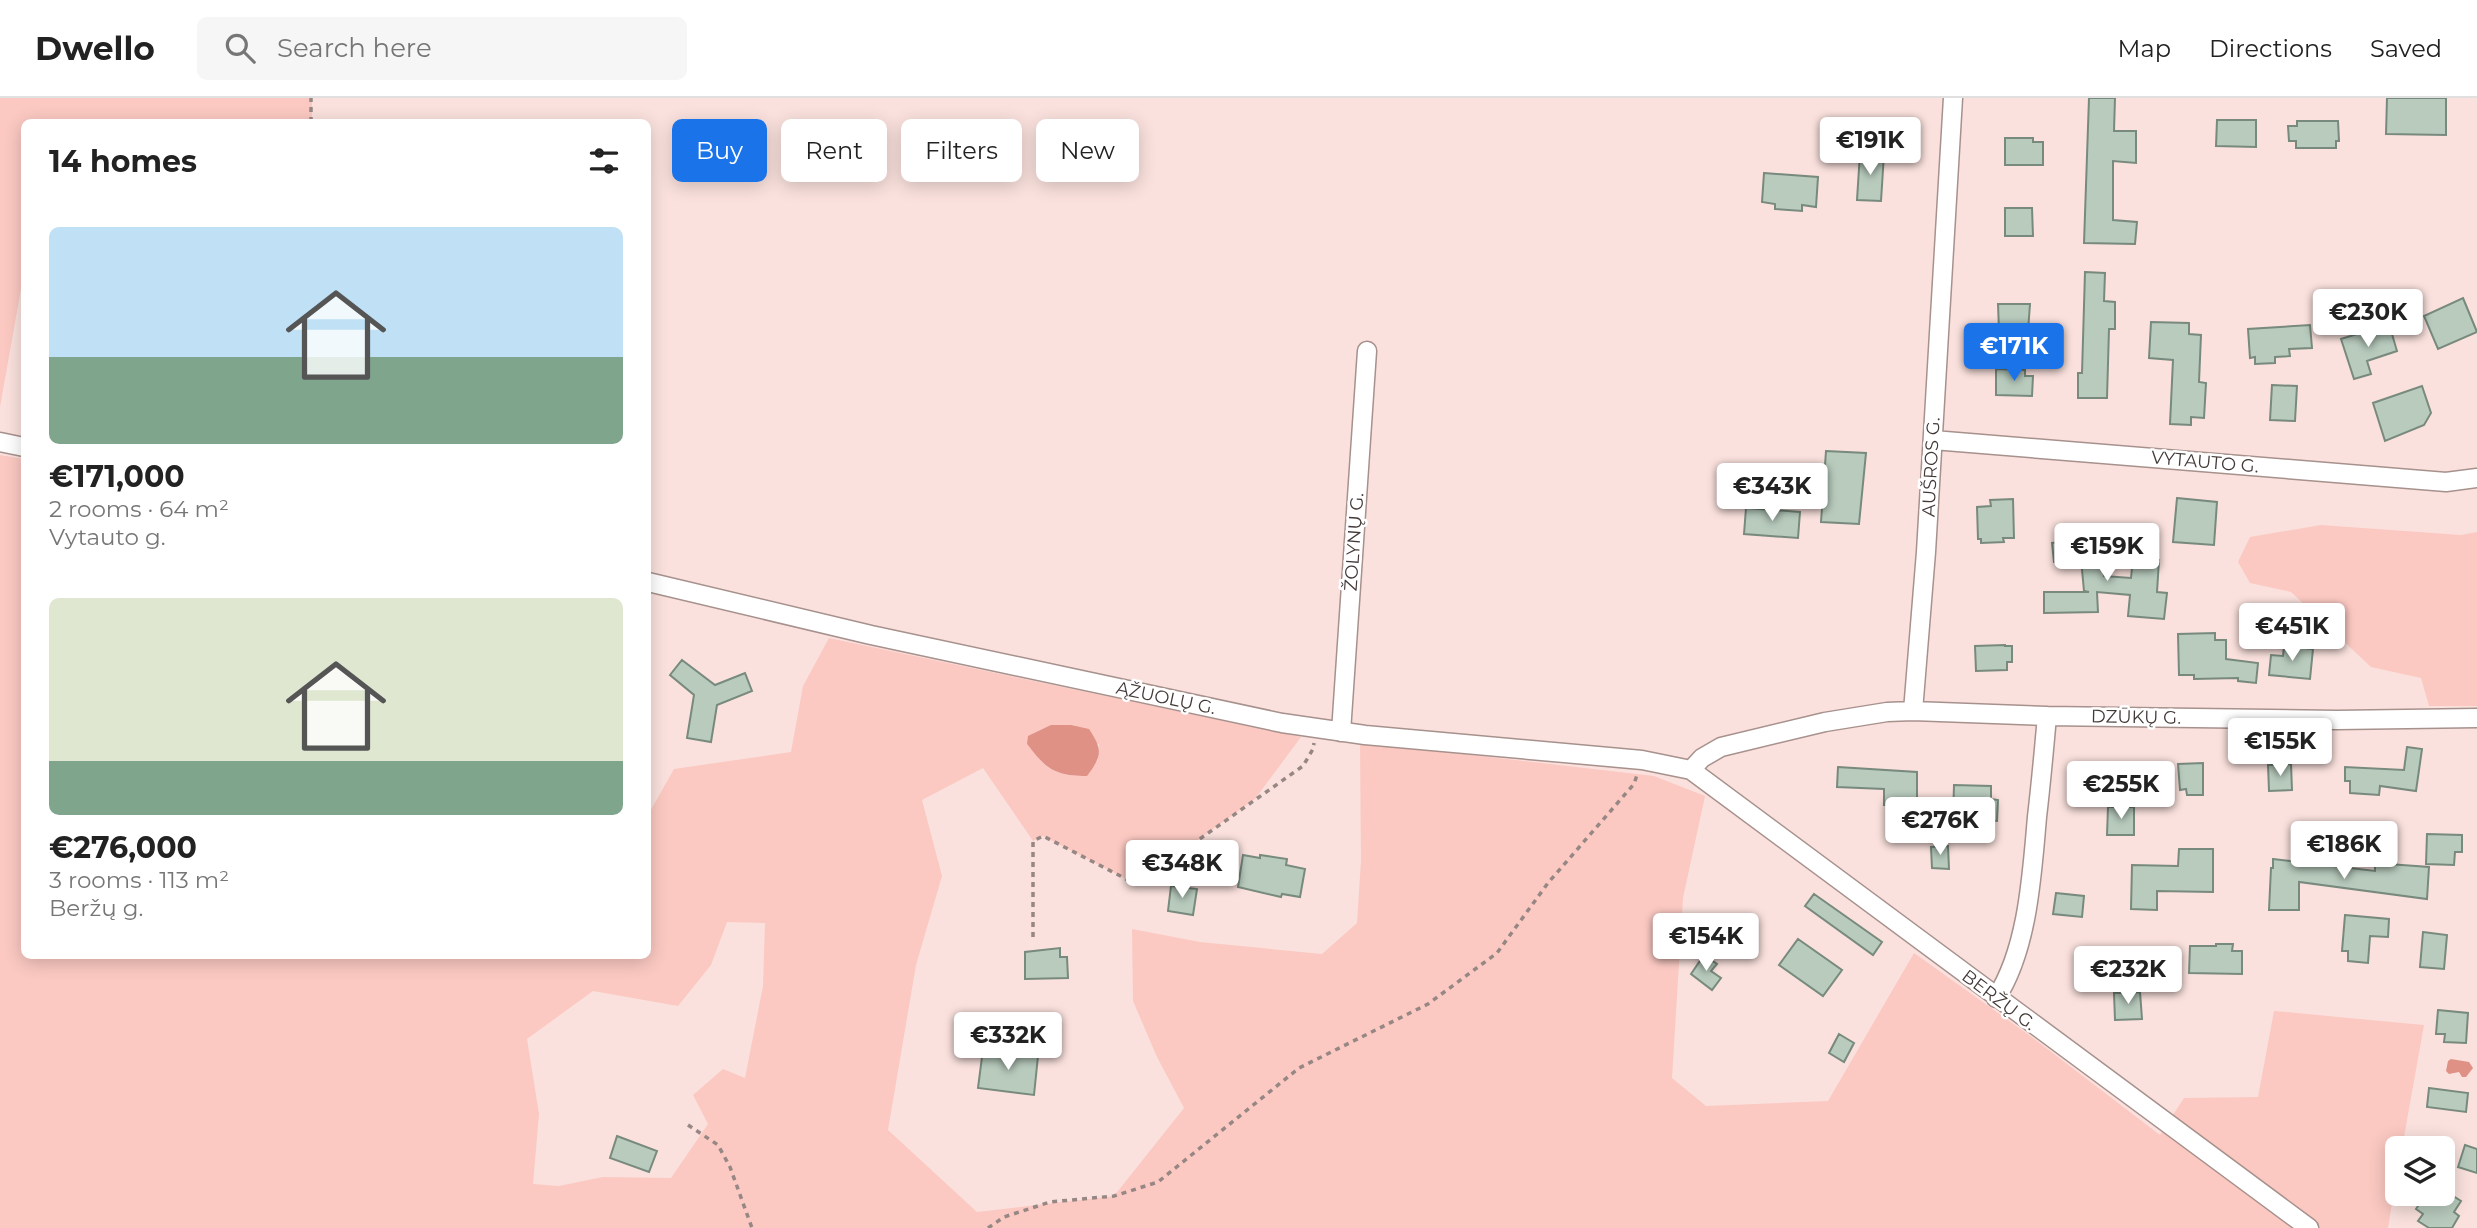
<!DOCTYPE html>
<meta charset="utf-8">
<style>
:root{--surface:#fff;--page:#f6f6f6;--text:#222;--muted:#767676;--line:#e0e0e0;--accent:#1a73e8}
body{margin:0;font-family:Montserrat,sans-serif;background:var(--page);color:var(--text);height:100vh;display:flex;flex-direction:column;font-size:26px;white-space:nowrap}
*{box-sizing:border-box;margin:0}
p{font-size:23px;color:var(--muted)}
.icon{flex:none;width:38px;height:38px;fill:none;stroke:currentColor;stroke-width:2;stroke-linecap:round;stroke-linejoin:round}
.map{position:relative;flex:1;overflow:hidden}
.panel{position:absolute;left:21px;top:21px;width:630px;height:840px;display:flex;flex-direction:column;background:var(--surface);border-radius:10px;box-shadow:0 4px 18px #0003}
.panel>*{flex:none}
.guide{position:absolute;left:672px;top:21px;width:665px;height:63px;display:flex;gap:14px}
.fabs{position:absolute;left:2385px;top:1038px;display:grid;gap:14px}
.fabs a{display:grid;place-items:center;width:70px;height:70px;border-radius:10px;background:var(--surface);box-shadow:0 4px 18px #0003;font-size:35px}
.price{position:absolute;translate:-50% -60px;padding:0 16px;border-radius:7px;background:#fff;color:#222;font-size:23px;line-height:46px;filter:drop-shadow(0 2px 4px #0008)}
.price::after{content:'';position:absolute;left:50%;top:42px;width:21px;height:16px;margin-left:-10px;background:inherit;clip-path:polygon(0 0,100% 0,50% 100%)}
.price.current{background:var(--accent);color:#fff}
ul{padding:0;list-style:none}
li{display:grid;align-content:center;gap:14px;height:371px;padding:0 28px}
li span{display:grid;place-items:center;height:217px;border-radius:10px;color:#555}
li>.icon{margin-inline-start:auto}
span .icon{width:126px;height:126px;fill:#fffc;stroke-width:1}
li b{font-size:30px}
h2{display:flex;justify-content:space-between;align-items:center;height:84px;padding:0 28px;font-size:30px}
.chip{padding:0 24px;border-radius:10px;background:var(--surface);box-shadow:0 4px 18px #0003;font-size:24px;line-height:63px}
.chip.current{background:var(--accent);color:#fff}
header{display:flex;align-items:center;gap:42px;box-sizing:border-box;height:98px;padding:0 35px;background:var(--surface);border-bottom:2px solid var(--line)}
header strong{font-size:33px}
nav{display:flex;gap:38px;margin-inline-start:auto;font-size:24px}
.search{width:490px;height:63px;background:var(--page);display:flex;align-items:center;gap:18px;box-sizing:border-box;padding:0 24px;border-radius:10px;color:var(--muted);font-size:26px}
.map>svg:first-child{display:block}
.green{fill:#fbc9c2;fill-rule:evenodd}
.water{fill:#df9186}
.building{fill:#b8cbbd;stroke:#788a7d;stroke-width:2}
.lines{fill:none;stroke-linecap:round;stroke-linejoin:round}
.minor-casing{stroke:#a7918d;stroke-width:21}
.path{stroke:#978784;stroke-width:3.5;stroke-dasharray:5 5;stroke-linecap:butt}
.minor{stroke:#fff;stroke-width:18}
.labels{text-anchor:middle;stroke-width:5;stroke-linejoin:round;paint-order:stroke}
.street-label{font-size:18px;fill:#423937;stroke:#fff}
</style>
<header>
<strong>Dwello</strong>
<div class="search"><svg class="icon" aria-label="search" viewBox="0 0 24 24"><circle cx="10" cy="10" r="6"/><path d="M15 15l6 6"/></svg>Search here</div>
<nav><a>Map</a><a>Directions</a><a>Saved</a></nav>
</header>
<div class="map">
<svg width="2477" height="1130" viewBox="0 0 2477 1130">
<rect width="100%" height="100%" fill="#fae1dd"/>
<path class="green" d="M0,0H312V24H24V174L0,309Z
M0,357L24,361V858H648V717L674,671L791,654L803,588L829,540L1301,639L1255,701L1136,786L1043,738L1033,743L983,670L922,702L942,778L916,867L888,1032L977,1114L1114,1098L1184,1010L1157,959L1133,903L1132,831L1200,844L1322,856L1357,825L1361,763L1360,644L1654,678L1705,698L1683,800L1672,980L1706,1008L1828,1003L1914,855L2029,937L2160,1037L2184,1000L2258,999L2274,913L2424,927L2402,1050H2398L2397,1076L2388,1130H0ZM1027,646H1099L1098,662L1086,678C1055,678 1046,671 1027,646ZM727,824L765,825L763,888L745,980L723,971L693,997L708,1026L671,1080L603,1079L559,1088L533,1086L539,1016L527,941L593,893L678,908L711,867Z
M2321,427L2461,437L2477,434V608H2429L2421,580L2371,569L2291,494L2250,485L2238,464L2250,439Z"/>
<path class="water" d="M1051,627H1071L1089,631C1103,652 1102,658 1087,678C1055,678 1046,671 1027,646L1028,638Z
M2451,961L2469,964L2473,970L2466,979H2462L2459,974L2449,976L2446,973L2448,963Z"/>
<path class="building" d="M2089,0H2115L2114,33H2136V65L2113,63V122L2137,124L2135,146L2084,145Z
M2387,0H2446V37L2386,36Z
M2217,22H2256V49L2216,48Z
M2297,23H2338L2339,43H2336V50H2296V43H2289L2288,28H2297Z
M2005,40H2033V44H2043V67H2005Z
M1860,55L1884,56L1881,103L1857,102Z
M1764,75L1818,79L1816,109L1802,107V113L1775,111V106L1762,104Z
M2005,110H2032L2033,138H2005Z
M2085,174L2105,175L2104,203L2115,204V231H2109L2107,300H2078V275H2082Z
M2463,200L2477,234L2438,251L2424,218Z
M1998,206H2030L2028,233H1999Z
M2151,224L2189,225V236L2201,237L2199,284L2206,285L2204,320L2191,319V327L2170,326L2173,262L2149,260Z
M2389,226L2397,253L2367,263L2371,276L2354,281L2341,241Z
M2310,227L2312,250L2289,251L2290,258L2275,259V265L2255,266V259L2250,260L2248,231Z
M1996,271L2025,272V278H2033L2032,298L1996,297Z
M2272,287L2297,288L2295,323L2270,322Z
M2422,288L2431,315L2424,327L2385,343L2373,305Z
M1826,353L1866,355L1859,426L1821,424Z
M2177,400L2217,404L2214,447L2173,444Z
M2013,401L2014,440H2003L2004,444L1981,445V441H1978L1977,409L1991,408L1990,402Z
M1746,410L1800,414L1798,440L1744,436Z
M2100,440L2104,478L2131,480L2133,460L2159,462L2157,494L2167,495L2164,521L2128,518L2130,497L2097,494L2098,514L2044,515V494H2089L2084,493L2081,461L2054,464L2052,445Z
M2215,535V542H2226V561L2258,565L2256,585L2238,583V580L2194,581V577H2179L2178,536Z
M2005,547V548H2012V564H2007V572L1976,573L1975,548Z
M2284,548L2313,551L2310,581L2269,577L2271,557L2283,558Z
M682,562L715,587L745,575L752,593L717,607L711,644L687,640L694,597L670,577Z
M2407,649L2422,651L2416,693L2380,688L2379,697L2350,695V683H2345V669L2404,672Z
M2203,665V697H2187L2186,691L2180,692L2178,666Z
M2291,666L2292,692L2269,693L2268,667Z
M1838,669L1917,674V701H1903V708L1884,707V691L1837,689Z
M1954,687L1991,688V701L1998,702L1997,723L1953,720Z
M2108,709H2134V737H2107Z
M2427,736L2462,737V754H2455L2454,767L2426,766Z
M1948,748L1949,771L1932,770L1931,749Z
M2179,751H2213V794L2157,793V812L2131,811L2132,767L2178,768Z
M1243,757L1260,760V757L1287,761L1286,767L1305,771L1300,799L1282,796L1281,799L1238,789Z
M2273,761L2375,773V765L2429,769L2427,801L2299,784V812H2269L2271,770H2273Z
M1171,788L1197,791L1193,817L1168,813Z
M2056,795L2084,798L2082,819L2053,816Z
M1814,796L1882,844L1873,857L1805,808Z
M2345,817L2389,821L2388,839L2370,838L2368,865L2348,863V853H2342Z
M2423,834L2447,837L2444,871L2420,869Z
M1798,841L1842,872L1823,898L1779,867Z
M2216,846H2233L2232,853H2242V876L2189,875L2190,848H2216Z
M1060,850V859H1067L1068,880L1025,881V854Z
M1704,857L1717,866L1711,873L1721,880L1712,892L1691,876Z
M2140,894L2142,921L2115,922L2114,895Z
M2438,912L2468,915L2466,945L2444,944L2445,936H2436Z
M1839,936L1854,945L1844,964L1829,955Z
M983,951L1038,958L1034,997L978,990Z
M2429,990L2468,995L2466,1014L2427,1009Z
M617,1038L657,1053L649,1074L610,1060Z
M2465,1047L2477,1051V1075L2458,1069Z
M2426,1096H2450L2461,1103L2454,1114L2459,1118L2452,1130H2429L2418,1123L2423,1116L2416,1111Z"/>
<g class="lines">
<g class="minor-casing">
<path id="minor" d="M1933,342L2446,384L2477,380
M0,344L24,349
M648,484L871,537L1282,625L1365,637L1642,662L1691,672L2309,1130
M1913,613L1926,454L1953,0
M1341,634L1367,253
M1691,672L1702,660L1721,649L1825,624L1887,614L1913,613L2047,618L2337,622L2477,620
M1996,900C2028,851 2032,776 2037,719C2041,685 2044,652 2047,618"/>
</g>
<path class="path" d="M311,24V0
M1033,839V743L1043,738L1136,786L1303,668L1313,651L1314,645
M688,1027L718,1047L730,1069L752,1130
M988,1130L1004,1119L1050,1104L1114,1098L1158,1084L1299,970L1428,906L1497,855L1548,785L1634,686L1637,677"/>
<use href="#minor" class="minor"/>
</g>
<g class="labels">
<g class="street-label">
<text transform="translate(2205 364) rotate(5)" y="6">VYTAUTO G.</text>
<text transform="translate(1931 369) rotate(-87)" y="6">AUŠROS G.</text>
<text transform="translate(1354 444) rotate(-86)" y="6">ŽOLYNŲ G.</text>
<text transform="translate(1166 600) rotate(12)" y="6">ĄŽUOLŲ G.</text>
<text transform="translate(2136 619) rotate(1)" y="6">DZŪKŲ G.</text>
<text transform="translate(1999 902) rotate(37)" y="6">BERŽŲ G.</text>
</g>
</g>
</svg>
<div class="fabs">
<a><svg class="icon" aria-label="layers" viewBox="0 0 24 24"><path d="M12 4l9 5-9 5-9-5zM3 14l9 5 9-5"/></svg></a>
</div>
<b class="price" style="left:1870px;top:79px">€191K</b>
<b class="price" style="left:2368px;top:251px">€230K</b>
<b class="price current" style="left:2014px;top:285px">€171K</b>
<b class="price" style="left:1772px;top:425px">€343K</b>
<b class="price" style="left:2107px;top:485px">€159K</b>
<b class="price" style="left:2292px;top:565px">€451K</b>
<b class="price" style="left:2280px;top:680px">€155K</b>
<b class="price" style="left:2121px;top:723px">€255K</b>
<b class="price" style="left:1940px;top:759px">€276K</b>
<b class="price" style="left:2344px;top:783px">€186K</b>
<b class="price" style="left:1182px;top:802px">€348K</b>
<b class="price" style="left:1706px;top:875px">€154K</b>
<b class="price" style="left:2128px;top:908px">€232K</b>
<b class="price" style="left:1008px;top:974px">€332K</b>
<div class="guide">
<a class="chip current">Buy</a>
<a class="chip">Rent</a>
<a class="chip">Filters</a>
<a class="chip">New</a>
</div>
<section class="panel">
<h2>14 homes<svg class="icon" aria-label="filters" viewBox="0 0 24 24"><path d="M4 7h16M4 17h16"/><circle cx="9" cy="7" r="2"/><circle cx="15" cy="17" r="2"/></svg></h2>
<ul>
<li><span style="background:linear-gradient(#bfe0f5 60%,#7fa58c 0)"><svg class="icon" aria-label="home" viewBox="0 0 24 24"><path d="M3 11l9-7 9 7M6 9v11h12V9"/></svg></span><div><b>€171,000</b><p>2 rooms · 64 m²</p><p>Vytauto g.</p></div></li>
<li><span style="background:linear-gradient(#dfe7d0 75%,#7fa58c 0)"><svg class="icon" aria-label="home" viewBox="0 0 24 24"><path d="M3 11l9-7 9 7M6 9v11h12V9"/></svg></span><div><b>€276,000</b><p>3 rooms · 113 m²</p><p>Beržų g.</p></div></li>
</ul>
</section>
</div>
